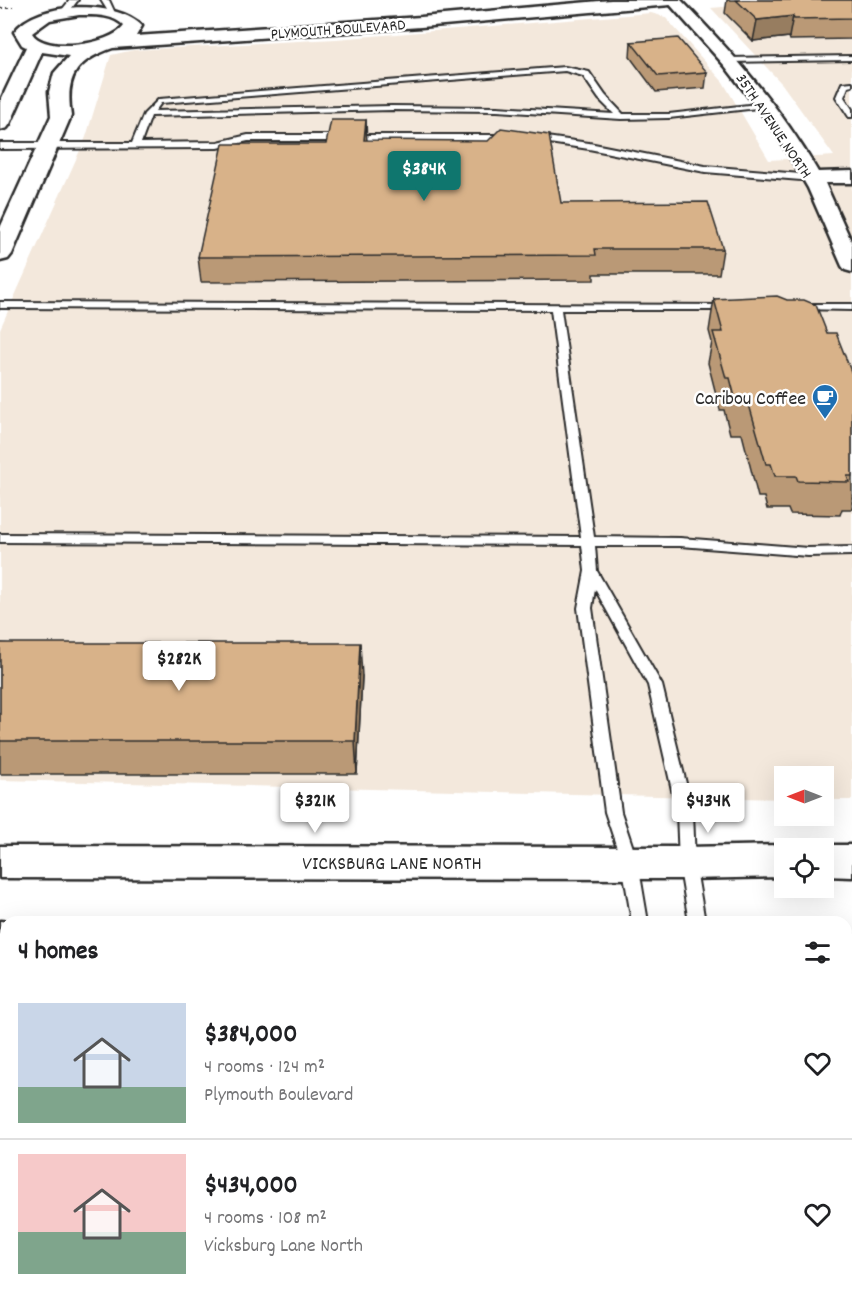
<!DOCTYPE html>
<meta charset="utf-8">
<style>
:root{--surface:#fff;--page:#f2f2f2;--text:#202124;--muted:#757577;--line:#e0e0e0;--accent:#0f766e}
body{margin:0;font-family:Dekko,sans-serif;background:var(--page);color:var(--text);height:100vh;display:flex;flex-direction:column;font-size:22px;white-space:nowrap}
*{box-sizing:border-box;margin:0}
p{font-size:20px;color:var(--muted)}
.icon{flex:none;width:33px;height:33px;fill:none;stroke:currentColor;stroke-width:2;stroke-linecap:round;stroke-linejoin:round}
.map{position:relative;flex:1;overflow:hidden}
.details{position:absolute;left:0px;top:916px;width:852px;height:386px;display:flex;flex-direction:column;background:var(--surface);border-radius:18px 18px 0 0;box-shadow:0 6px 24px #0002}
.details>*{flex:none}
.needle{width:39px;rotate:270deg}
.controls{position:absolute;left:774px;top:766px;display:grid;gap:12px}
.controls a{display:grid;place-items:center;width:60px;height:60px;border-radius:0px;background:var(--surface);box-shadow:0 6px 24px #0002;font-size:30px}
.price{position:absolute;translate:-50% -51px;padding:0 14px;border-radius:6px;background:#fff;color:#222;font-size:20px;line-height:39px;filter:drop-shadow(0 2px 3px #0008)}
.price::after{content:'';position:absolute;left:50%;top:36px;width:18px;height:14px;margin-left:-9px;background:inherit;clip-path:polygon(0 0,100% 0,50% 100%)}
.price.on{background:var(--accent);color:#fff}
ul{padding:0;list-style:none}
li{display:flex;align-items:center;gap:18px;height:150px;padding:0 18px}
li+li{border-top:2px solid var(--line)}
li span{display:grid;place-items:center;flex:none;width:168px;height:120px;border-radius:0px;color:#555}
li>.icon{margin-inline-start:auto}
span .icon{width:72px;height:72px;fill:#fffc;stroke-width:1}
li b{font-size:26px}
h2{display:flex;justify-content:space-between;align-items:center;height:72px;padding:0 18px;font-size:26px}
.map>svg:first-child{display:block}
.built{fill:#f3e8dc}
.green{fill:#a9e4aa;stroke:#6a886a;stroke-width:1.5}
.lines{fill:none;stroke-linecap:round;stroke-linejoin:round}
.service-casing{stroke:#2b2b2b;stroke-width:4}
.minor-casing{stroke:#2b2b2b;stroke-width:5}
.tertiary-casing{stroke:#2b2b2b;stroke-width:5}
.secondary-casing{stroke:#2b2b2b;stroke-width:5}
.path-far1{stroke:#2b2b2b;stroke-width:2;stroke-dasharray:3 3;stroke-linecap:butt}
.path{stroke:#2b2b2b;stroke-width:4.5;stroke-dasharray:6 6;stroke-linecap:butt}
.service{fill:#fff;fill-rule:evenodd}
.minor{fill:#fff;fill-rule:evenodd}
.tertiary{fill:#fff;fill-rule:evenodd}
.secondary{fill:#fff;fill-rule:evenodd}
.wall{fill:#ba9976;stroke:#2b2b2b;stroke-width:1.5}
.shaded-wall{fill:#977d60;stroke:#2b2b2b;stroke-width:1.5}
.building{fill:#d8b289;stroke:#2b2b2b;stroke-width:1.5}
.labels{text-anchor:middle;stroke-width:5;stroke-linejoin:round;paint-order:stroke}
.far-street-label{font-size:16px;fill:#2b2b2b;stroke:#fff}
.poi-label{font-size:20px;fill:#2b2b2b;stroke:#fff;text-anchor:end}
.street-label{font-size:20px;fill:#2b2b2b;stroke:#fff}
</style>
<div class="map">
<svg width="852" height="1301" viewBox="0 0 852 1301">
<rect width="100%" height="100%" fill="#fff"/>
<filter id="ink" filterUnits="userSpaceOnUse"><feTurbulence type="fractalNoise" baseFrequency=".0167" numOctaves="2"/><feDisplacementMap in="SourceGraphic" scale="12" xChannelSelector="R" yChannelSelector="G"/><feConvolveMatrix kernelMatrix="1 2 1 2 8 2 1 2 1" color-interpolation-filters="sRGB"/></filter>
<g filter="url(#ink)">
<path class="built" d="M800,0H852V800H824V777H784V799L0,780V329L86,137L111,55L134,50L336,39L651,13L665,17L723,82L769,160L834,156L782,84L711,8Z
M852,1028V1301H620L618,1296H846V1029Z"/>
<path class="green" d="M82,1296H618L620,1301H81Z"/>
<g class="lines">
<g class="service-casing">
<path id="service" d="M70,0H78L68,13H62L61,11Z
M101,0H109L115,13H109Z
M852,56V60L729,62L725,60L729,58Z
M565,67L589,72L605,95L623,114H669L766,103L770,105L766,107L669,118L621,119L497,111L392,110L151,116L141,143L218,142L248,135H510L514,138L510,141H248L218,148L0,149V143H132L144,114L159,99ZM565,71L583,76L599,99L614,114L497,107L392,106L155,111L161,103Z
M852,82V86L848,87L844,97L852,109V117H849L836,97L842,83Z
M532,135L589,143L705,166L813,175L817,178L813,181L705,172L589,149L529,140L528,138Z
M0,302L734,305V309L730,310H561L594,537L680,538L808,548L852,547V555L808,556L680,546H595L597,571L662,685L693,812L695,863L705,922H689L679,863L677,812L648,685L595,589L592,608L621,812L638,863L648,922H632L622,863L605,812L578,608L585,571L582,545L0,542V534L581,537L551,310L0,308Z
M800,304H852V310L796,309V305Z
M720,1296H741L743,1301H722Z"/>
</g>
<g class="minor-casing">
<path id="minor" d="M666,0H681C733,53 781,108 818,172L852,171V183H825L852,243V272L845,270L842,266L808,188L774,130L725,66Z"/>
</g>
<g class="tertiary-casing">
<path id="tertiary" d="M611,0H679L676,4L670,5L421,27L113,48C75,61 65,77 71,116L12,254L8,259L0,261V228L51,116L49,92L54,73L69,56L42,52L10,124L7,128L0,130V102L26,47L22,45L14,32C37,0 118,0 142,26L136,36L421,17ZM79,15C95,15 113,14 124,26C111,45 44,54 32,33L50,20Z"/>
</g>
<g class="secondary-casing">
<path id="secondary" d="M784,845L795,849H784V877L687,879L0,878V846L687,847Z
M824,845H852V877L824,876V849H813Z
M0,921L11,922H6V955H0Z
M846,935H852V969H846Z"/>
</g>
<path class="path-far1" d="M0,8H13"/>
<path class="path" d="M846,1003H852
M0,1017L6,1018"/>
<use href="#service" class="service"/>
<use href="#minor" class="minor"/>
<use href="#tertiary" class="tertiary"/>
<use href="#secondary" class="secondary"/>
</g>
<path class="wall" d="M727,0H852V39L790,40L789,37L753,41L725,13Z
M631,42L707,72L705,88L656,92L630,57Z
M366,120V140L561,203L723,249L719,274H594V280L201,282L198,257Z
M714,299L827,333L852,374V509H842L840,515L790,514L788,509H767L764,497H758L742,434H730L724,410H720L708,363L712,342L709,331Z
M0,643L362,676L357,774H0Z
M846,1042H852V1294L846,1265Z"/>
<path class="shaded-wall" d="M793,16L789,37L753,41L757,20Z
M366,120L367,143L364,140Z
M360,643L362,676L357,774L355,741Z"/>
<path class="building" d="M736,0H852V18L794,19L793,16L757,20Z
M678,38L707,72L658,76L631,42Z
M331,120H366L364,140L488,141L501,128L549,135L561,203L708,202L723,249H595L596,255L198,257L223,144H326Z
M777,296L787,300H804L816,305L827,333H836L852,374V476H847L849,482L798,481L796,476H775L771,464H766L748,401H736L730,378H726L713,332H723L714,299Z
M0,643H360L355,741H0Z
M846,1042H852V1198L846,1171Z"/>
</g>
<defs>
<g id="cafe-pin" transform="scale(1.35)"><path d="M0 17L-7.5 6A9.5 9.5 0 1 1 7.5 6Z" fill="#1f6fb2" stroke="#fff"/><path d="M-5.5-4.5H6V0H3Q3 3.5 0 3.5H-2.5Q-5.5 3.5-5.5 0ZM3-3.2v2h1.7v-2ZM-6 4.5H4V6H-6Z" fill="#fff"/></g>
</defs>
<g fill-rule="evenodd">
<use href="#cafe-pin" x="825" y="397"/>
</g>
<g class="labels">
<g class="far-street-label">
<text transform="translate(338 28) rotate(-4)" y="6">PLYMOUTH BOULEVARD</text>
<text transform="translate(775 125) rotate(56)" y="6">35TH AVENUE NORTH</text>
</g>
<g class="poi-label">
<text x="806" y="404">Caribou Coffee</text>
</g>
<g class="street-label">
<text x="392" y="869">VICKSBURG LANE NORTH</text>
</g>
</g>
</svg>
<div class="controls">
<a><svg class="needle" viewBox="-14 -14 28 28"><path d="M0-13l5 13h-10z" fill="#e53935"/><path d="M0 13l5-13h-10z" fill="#757577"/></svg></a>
<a><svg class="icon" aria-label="locate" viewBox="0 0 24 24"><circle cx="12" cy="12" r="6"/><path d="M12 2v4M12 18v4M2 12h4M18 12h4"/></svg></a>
</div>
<b class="price on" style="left:424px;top:202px">$384K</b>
<b class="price" style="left:179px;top:692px">$282K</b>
<b class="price" style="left:315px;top:834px">$321K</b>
<b class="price" style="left:708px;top:834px">$434K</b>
<section class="details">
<h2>4 homes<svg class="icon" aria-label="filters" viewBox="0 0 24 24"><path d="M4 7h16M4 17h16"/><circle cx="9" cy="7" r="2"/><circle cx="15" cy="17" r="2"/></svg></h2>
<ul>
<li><span style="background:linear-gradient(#c9d6e8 70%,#7fa58c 0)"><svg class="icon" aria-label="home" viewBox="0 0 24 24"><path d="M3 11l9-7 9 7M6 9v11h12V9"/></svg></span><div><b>$384,000</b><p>4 rooms · 124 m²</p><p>Plymouth Boulevard</p></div><svg class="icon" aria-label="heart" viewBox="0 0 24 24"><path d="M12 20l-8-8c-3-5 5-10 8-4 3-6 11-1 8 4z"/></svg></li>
<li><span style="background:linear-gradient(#f6c9c9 65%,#7fa58c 0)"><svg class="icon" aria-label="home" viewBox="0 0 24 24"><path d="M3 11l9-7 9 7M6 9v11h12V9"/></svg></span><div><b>$434,000</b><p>4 rooms · 108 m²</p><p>Vicksburg Lane North</p></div><svg class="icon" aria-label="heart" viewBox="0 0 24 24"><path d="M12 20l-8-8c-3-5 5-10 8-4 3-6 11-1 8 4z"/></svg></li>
</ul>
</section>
</div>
